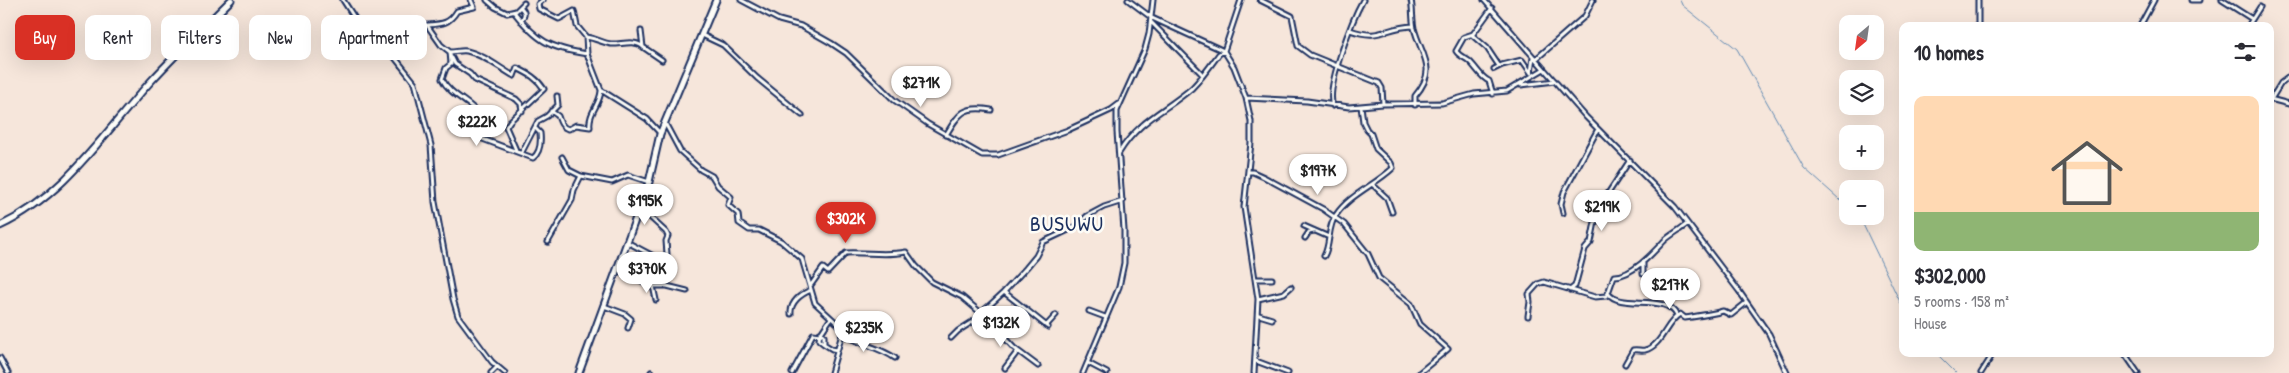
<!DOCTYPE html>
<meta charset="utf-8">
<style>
:root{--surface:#fff;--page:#f7f7f7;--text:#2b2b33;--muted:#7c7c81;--accent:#d93025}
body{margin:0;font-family:"Patrick Hand",sans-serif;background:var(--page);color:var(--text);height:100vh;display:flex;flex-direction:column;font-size:19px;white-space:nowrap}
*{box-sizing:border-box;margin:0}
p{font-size:16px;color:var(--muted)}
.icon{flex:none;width:28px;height:28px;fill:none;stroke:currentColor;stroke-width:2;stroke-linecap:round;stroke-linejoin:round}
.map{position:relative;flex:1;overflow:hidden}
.side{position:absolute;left:1899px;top:22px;width:375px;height:335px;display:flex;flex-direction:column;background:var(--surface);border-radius:10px;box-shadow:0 5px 20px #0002}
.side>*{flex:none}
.hud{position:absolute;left:15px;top:15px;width:475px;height:45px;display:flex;gap:10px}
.needle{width:32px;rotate:209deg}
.fabs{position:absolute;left:1839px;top:15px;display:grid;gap:10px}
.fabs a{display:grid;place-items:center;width:45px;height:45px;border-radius:10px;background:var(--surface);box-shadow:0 5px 20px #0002;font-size:25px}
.price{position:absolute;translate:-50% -42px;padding:0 11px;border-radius:18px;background:#fff;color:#222;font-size:16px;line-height:32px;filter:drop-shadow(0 1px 2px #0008)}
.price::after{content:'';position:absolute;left:50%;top:30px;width:15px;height:11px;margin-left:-8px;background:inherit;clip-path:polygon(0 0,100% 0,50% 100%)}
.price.selected{background:var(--accent);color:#fff}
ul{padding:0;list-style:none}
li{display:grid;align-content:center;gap:10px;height:265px;padding:0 15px}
li span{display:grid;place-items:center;height:155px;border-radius:10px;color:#555}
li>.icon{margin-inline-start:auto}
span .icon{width:90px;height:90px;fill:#fffc;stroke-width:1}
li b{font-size:21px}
h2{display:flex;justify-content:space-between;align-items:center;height:60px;padding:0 15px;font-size:21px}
.pill{padding:0 18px;border-radius:10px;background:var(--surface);box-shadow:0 5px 20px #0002;font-size:18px;line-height:45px}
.pill.selected{background:var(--accent);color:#fff}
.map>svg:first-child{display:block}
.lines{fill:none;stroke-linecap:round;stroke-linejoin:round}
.stream{stroke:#5e88b2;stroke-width:1}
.street-casing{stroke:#1b2f5e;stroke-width:7}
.secondary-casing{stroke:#1b2f5e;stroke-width:9}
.street{stroke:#fdfcf7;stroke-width:3}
.secondary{stroke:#fdfcf7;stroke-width:5}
.labels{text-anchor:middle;stroke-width:5;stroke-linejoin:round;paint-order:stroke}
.quarter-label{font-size:21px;letter-spacing:1px;fill:#1b2f5e;stroke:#fdfcf7}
</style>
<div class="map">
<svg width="2289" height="373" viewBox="0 0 2289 373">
<rect width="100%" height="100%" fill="#f6e6db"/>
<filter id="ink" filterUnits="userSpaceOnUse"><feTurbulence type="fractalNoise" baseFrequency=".02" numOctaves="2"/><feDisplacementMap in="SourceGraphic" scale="10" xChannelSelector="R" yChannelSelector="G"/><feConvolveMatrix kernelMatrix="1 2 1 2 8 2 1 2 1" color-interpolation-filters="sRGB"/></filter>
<g filter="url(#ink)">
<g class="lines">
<path class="stream" d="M1680,0L1682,5L1737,49L1804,168L1848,207
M1859,216L1902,306
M1937,354L1956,373"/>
<g class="street-casing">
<path id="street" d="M343,0L361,28L385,45L415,83L431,145L435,202L453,299L458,316L492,362L505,373
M471,0L474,7L457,11C449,24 442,24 427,25L441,45L450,52C456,52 461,50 467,51C484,55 498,67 514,76L517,68C529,74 537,78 544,89L510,121L506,127L516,150
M487,0L495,7L507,13L516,11L524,3
M741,0L779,20L801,26L831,43L846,53L894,100L928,124L982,155H998L1068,130L1111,110L1119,104
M1128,0L1152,18L1224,51L1234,67L1246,98L1251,121V143L1244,207L1258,299L1254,373
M1260,0L1292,16L1298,46L1310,55L1379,83L1382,88L1383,104
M1411,0C1413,9 1412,19 1414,28C1421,56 1439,68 1415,96V105
M1484,0L1586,117L1675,207L1739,291L1769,334L1787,373
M1978,0V26
M2191,0H2200
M2222,0L2252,19
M520,7C526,12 525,15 521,21
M1492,8L1473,34L1464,37L1456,51C1459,56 1464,57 1469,61C1476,67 1481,78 1489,81L1493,94
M514,12C537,41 549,48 587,54L586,37L577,26L574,11L559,19L539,9L538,4L543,0
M1151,22L1203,75
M2140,26L2154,0
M2248,26L2260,7
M1350,30C1381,41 1384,27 1413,26
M641,31L643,47L662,60
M702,35L723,45L757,78L802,115
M1472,35L1487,48L1499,66
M586,37C595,38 603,43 611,44C620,45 635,39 643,47
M450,52L451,64L446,68L442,79C450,95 469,101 480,115L476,132L480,138L533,158C541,152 541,142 540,133L535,128
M587,54L601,90L647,119L660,133
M452,58L455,64L470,74L475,80L516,99L521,104L522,111
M1536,59L1585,16L1593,0
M1494,69L1502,65L1522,60L1531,73
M1531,73L1533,57
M1521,85L1555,81
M1246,98L1307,101L1349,107L1383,104L1442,103L1474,94L1507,91L1544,69
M2270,99L2289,104
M2270,101L2281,83L2289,77
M1333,106C1325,88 1353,18 1363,0
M551,111L558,116C560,122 562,128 569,129L576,125L590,127C588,113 600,105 601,91
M665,123L680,151L701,170L712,176L718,186L731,197L728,205L738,214L739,223L749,230H759L781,241L802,259L815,303L839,325L842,334L831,373
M946,135C959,113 964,105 991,110
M522,152L538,121L547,116L558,105L557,96
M1119,153C1140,119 1164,112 1192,88C1202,78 1211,65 1219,54L1224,51L1241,0
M562,157L569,170L581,176L612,182L628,175L649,182
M1248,172H1253L1264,177L1323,209L1344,224L1368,254L1379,278L1411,304L1420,324L1448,349L1419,373
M1373,185L1387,198L1392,212
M1563,213L1561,204L1564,192L1598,129
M1304,226L1329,237
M1305,238L1309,232L1314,231
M548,242L572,200L574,190L581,176
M627,242L661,260L667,254L666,241L668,236L666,232L640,208
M1324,256C1331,244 1327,227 1336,215C1349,195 1375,185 1393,168L1391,163L1376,149L1371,134L1367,130L1363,122L1361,106
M1643,263V274
M617,269L653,286H667L687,291
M1256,279H1272
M811,285L823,268L828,272L846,253C867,252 886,256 906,252L916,266L932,282L962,297L981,313L1014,348L1038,366
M653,286L656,300
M1570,290L1575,286L1585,249L1591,242L1595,222L1605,198L1630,160
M1004,292L1048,327
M1258,299L1284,293L1291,287
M604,306L625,314L631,319L628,328
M1089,311L1105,317
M791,314C790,302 801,294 811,290
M1259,315L1272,319
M1528,316L1530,302L1529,294L1538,284L1544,282L1595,297L1606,296L1608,293
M1677,316C1666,292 1620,311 1608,293L1614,276C1631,277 1653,253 1664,241C1670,235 1680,230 1687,224
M831,318L821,333L824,336V344L832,349L837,350
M1046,326L1056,315
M820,333L819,340L824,344
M842,334C859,344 879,347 895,358
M951,338L958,331L980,317L981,313L1003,293L1026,268L1036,256L1043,242L1077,226L1087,216L1104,207L1123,201
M2125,354L2138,373
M0,358L8,373
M1256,361L1288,373
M1088,363L1107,373
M1625,364L1633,350C1637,349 1642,351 1645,350C1662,346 1666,322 1680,314L1685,318C1698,316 1712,314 1723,311L1731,315L1746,303
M1005,368L1018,351
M651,372L652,373
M491,373L497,367
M792,373L813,334L820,335
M1083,373L1119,287L1124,263V230L1117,132V111L1145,49L1149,34L1153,0
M1981,373L1993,354"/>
</g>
<g class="secondary-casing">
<path id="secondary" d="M0,226C66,195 105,131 153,79C178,52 205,26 231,0
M579,373L649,182L660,134L716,0"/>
</g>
<use href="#street" class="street"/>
<use href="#secondary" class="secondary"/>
</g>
</g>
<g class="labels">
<g class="quarter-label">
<text x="1067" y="231">BUSUWU</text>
</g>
</g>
</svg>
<div class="fabs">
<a><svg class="needle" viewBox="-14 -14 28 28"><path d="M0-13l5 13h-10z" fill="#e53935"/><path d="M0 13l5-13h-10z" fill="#7c7c81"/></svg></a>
<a><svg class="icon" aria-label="layers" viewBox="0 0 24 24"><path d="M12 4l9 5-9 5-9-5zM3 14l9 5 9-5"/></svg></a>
<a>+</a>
<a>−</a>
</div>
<b class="price" style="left:921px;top:108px">$271K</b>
<b class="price" style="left:477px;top:147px">$222K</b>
<b class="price" style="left:1318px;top:196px">$197K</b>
<b class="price" style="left:645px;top:226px">$195K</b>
<b class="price" style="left:1602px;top:232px">$219K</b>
<b class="price selected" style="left:846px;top:244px">$302K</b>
<b class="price" style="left:647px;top:294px">$370K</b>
<b class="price" style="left:1670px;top:310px">$217K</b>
<b class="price" style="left:1001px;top:348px">$132K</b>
<b class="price" style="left:864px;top:353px">$235K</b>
<div class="hud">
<a class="pill selected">Buy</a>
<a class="pill">Rent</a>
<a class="pill">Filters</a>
<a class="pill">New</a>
<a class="pill">Apartment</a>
</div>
<section class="side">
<h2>10 homes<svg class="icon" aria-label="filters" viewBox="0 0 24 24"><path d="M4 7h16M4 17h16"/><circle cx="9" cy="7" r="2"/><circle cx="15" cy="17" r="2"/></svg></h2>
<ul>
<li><span style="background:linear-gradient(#ffd9b3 75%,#8fb573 0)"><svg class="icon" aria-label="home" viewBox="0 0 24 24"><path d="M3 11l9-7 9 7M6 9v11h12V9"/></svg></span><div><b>$302,000</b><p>5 rooms · 158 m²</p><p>House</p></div></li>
</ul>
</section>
</div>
